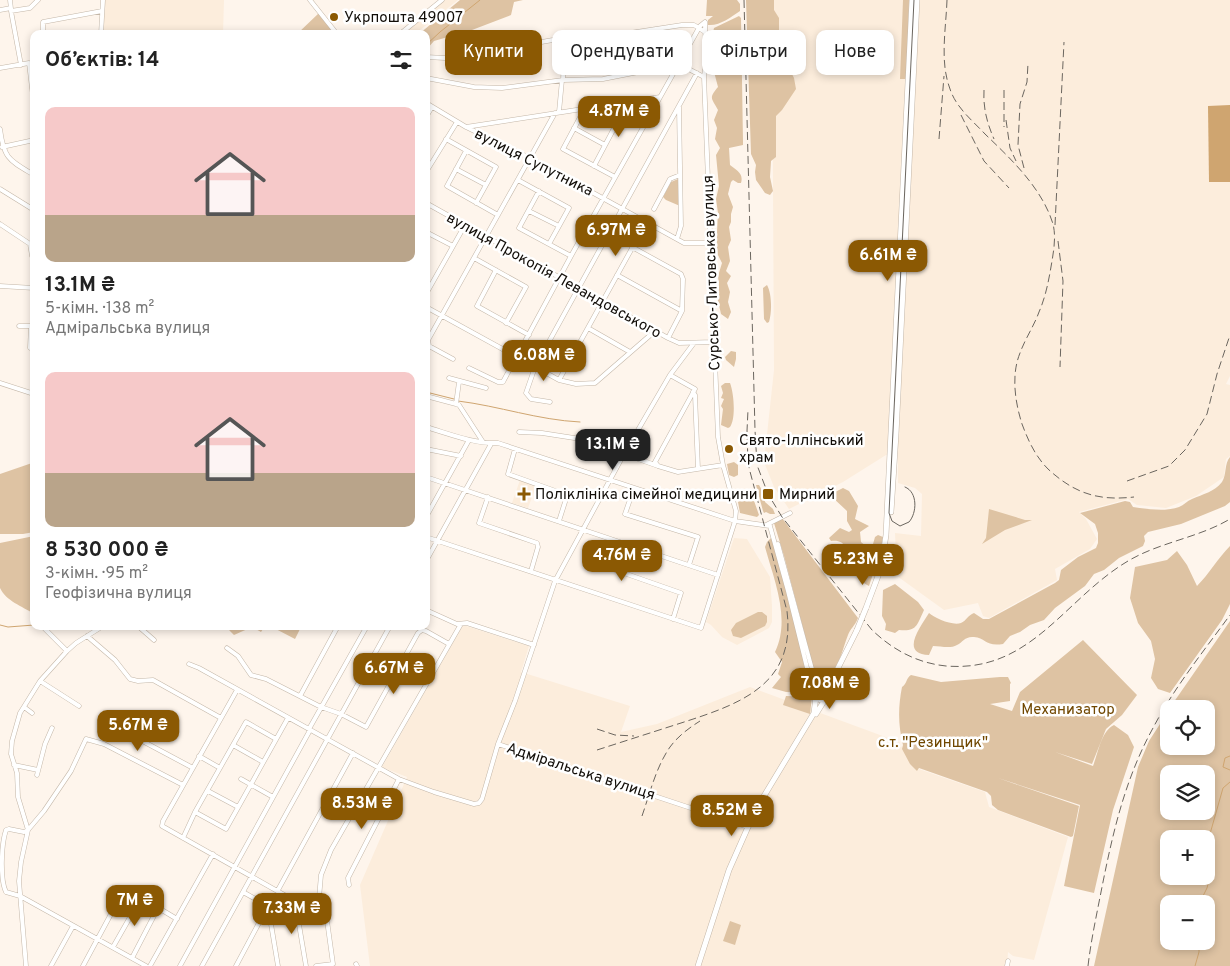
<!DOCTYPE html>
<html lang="uk">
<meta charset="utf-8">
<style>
:root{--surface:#fff;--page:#f6f6f6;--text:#222;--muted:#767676;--accent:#8b5903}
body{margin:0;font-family:Overpass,sans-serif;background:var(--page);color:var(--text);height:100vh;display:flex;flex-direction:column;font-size:19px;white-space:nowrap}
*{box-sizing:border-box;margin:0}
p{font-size:16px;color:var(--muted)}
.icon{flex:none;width:28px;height:28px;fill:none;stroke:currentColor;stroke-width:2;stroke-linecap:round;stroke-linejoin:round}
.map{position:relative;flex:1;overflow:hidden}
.drawer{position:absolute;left:30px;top:30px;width:400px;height:600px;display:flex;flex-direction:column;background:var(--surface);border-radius:10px;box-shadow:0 2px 8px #0003}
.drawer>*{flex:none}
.top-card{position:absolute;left:445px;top:30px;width:475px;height:45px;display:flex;gap:10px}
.fabs{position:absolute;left:1160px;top:700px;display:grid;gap:10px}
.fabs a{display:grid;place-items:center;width:55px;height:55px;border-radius:10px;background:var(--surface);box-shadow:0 2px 8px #0003;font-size:25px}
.price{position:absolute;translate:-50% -42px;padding:0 11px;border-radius:10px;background:var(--accent);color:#fff;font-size:16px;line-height:32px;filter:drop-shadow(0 1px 2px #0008)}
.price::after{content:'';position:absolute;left:50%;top:30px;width:15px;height:11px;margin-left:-8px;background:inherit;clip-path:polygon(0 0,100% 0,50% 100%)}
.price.on{background:#222;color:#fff}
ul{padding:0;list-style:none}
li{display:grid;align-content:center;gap:10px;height:265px;padding:0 15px}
li span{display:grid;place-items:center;height:155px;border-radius:10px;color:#555}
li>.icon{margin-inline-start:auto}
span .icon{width:90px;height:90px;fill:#fffc;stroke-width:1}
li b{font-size:21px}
h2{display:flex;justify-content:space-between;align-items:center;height:60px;padding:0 15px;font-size:21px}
.pill{padding:0 18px;border-radius:10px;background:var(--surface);box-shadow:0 2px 8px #0003;font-size:18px;line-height:45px}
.pill.on{background:var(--accent);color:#fff}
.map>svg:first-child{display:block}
.built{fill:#fceddc}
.green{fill:#dec3a3;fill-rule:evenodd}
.water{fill:#cfa570}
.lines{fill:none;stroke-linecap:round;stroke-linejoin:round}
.stream{stroke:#cfa570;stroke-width:1}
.minor-casing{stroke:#c4b7a8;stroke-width:5}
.major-casing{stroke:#c4b7a8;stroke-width:6}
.minor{stroke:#fff;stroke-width:4}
.major{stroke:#fff;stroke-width:5}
.tram{stroke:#6b665f;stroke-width:1}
.rail{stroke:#6b665f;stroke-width:1;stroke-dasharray:8 4;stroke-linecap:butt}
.major-bridge-casing{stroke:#c4b7a8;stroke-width:6;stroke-linecap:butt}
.major-bridge{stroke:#fff;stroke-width:5}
.poi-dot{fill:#8b5903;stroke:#fff;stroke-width:2}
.labels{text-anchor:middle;stroke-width:5;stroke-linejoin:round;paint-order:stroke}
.poi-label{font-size:15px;fill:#110d08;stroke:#fff;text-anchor:start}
.street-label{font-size:15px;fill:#110d08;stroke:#fff}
.park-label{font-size:15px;fill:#704700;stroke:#fff}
</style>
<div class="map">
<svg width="1230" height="966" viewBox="0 0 1230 966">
<rect width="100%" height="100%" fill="#fef5ec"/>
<path class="built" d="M104,0H224L223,34H102Z
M445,0H458L415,34H404Z
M772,0H1230V376L1226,384L1230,385V456L1226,459L1224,477L1196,496L1166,508L1137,505L1128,499L1079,512L1086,519L1097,539L1090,549L1055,569L1057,580L989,618L983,616L978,603L944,610L897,576L895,533L921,536L922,494L915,488L898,483V454L886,455L843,482L789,509L774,487L764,462L774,370Z
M520,480L536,486L528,508L512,503Z
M734,538L747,539L770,577L772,606V622L769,628L737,645L722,637L711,625L706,622Z
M463,625L529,646L521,672L630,706L621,732L657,724L750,687L899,742L910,763L917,771L919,769L985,792L989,807L1068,837L1034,960L1013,956L1008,952L1007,966H370L360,885L407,777L382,767Z"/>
<path class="green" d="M460,0H523L514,2L511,15L472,30L434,41L426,50V34H419Z
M707,0H737L740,4V11C731,17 720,26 708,25V20L713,16H706Z
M746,0H774V10L779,18V35L782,54L794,78L796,89L782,110L776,116V157L771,161L770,177L773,191L770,195L765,193L756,180L755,172L756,165L751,154Z
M903,0H909L907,79H900Z
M319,13L335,34H297Z
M739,16L741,18L743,142V145L729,148L730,165C736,170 744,173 741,183H738L733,180L731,182L728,194L733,207L731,214V222L729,227L731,240L728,247L730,261L726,271L731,276L727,283L730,292L728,302L731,312L728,319L721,314L717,296L719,287L718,276L722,263L716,251L718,213L716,199L719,186L716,155L720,148L715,139L717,128L714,120L718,110C712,98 708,99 718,87L713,68L716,55L714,48V42L712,37L714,28Z
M678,179L679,182L680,206L666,200L663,197L671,182Z
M767,285C772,294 772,312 769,322L767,323L764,319L763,288Z
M731,351L736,352V359L734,367L726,360L725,357Z
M725,383H730C734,393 736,419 730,427L728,428L721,425L723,409L721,406L724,399L721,398L723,393L721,386Z
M1230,457V502L1225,506L1181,524L1148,532L1144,536L1145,541L1143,546L1119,558L1104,570L1094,574L1085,586L1055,608L1044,620L1030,625L1020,632L1010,636L1003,644C986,647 986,638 974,637C965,636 963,642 957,645C950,649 941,646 933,646L929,655C899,654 921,626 929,613C935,618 952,626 961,623C966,621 968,615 974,613L983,619H989L1055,583L1059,580L1061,570L1078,557L1096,548L1098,543V533L1095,524L1080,513L1125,501L1130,502L1133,507C1147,509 1166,512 1179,507C1184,505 1187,501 1192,499C1203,494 1214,492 1222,482C1227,474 1224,464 1230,457Z
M734,462L738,465V475L734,477L729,475L727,464Z
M32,463L34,464V532L23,534H0V474Z
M756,485H759L763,492L765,502L773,509L775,514H770L766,512L764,513L763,511Z
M843,488L849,491L858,506L855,519L869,526L860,532L861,542C865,546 869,546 873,544L875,537L878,535L883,537L880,553L869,586C859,582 861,575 856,567C854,564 852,564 851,561C847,549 845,539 831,541L829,538L840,528L849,532L852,530L847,521V511L831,496L833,493Z
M743,496H748L753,498L759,515L757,517L740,513L738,502Z
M989,509L1025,520H1032L1005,530L982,544L986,538Z
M782,518L858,618C855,626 850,629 848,635C843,647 841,662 831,673L834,675L827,687H820L817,681L784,556L774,523Z
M34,536V614C22,606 6,601 0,588V543Z
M771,538L776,546L813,693L786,692L772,688L781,677L778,674L782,662L775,652C791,619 774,580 765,547L767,542Z
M1230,546V604L1222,620L1170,693L1158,689L1151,678L1155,659L1151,641L1138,623L1130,598L1135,567L1167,560L1177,551L1187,565L1197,586C1209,574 1218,558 1230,546Z
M895,584L918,602L924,610C917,625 917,632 899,630L895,633L885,630L886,624L882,616L883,590Z
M758,612H762L767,616V622L765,626L741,638L733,636L731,630L736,623Z
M1230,621V966H1094L1138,767L1149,741L1169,710V746H1206V709H1169ZM1169,774H1206V811H1169ZM1169,839H1206V876H1169ZM1169,904H1206V941H1169Z
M230,626H265L261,632L252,627L234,635L229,630Z
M270,626H300L301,627L295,639Z
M1083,640L1137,695L1122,715L1106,729L1092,764L1055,752L1093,766C1098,754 1101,731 1114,725L1128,735L1134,747L1113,810L1094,893L1064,886L1080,805L998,778L1079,806L1073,836L1071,837L998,810L992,805L991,796L987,792L919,768L917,771L910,764L902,749L903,745C898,725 898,707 902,687C907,684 906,678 911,675L941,682L1000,677H1008L1011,683L1010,684V701L990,704L1012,711L1020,692Z
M786,696L812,697L810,714L783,705Z
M730,921L741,925L735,945L723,941Z"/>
<path class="water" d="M1230,105V182H1209L1208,106Z"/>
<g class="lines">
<path class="stream" d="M426,45L440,32L480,0
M426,392L454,399
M458,401C499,406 538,420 580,422
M0,625L8,627L34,625
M1230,756L1225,758L1223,767L1230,770
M1206,848L1223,788L1230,782
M1199,904L1207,888L1208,884L1213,881L1206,863
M1195,966L1199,952V941"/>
<g class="minor-casing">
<path id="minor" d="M10,0L11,9
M310,0L337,34
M0,10L11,8
M43,34V22L102,11
M101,34L103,0
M400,34L442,0
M426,57L445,58L468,55L564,38L604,37L682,25H694L705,32
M21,65L11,11L30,8L38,0
M0,68L29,63L34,105
M426,78L474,87L502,88L563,80L603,79L679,64L704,77
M563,80L564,59L586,56L624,47L622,35
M426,103L466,127L660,97
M594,107V113L616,124
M585,108L563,149L615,177
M559,112L562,80
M426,117L432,107
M466,127L530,158L684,243H710
M574,128L605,145
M0,129C4,159 9,160 34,175
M446,139L496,167L476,203
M2,147L34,140
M466,151L447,186L498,215
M594,166L628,102
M456,169L486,185
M426,172L457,122
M518,180L569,208L549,244
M0,189L34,210
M539,191L519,228L571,256
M426,203L668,338L679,343L713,342
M654,209L670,179L680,175
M529,211L559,226
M0,224L30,244L32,256L34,257
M426,232L453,246
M677,239L681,226L679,107
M632,247L681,274L683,279L682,311L668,338
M474,258L526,287L506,323
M496,270L477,306L529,335
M617,275L682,311
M0,286L34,288
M426,294L465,225
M426,307L559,380L576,384L595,383L655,331
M19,326H32
M588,328L630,352
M30,348L31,326
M453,359L429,346L428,340L555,113
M469,368L498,382H503L504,380L571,256L700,26L705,22
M449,378L486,388
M559,380L646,223
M459,382L456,404L459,405L483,442
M0,383L34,394
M693,392L695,395L698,469
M426,396L456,404
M550,402L531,399L526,393L535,367L697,73
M426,427C450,434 474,444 498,443L735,521L770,526
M519,432L542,433L600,442L624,454L658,466L655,462L695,389L670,375
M426,449L461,456
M515,449L508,474L564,494L566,499L559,521
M658,466L678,472L723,465
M426,477L718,575
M634,488L625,514L698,537L689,565
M488,497L479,523L537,543L538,547L531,571
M426,517L469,440
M766,525L790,513
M770,526L788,591L814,696
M426,537L701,628L735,521L736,511L723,465L718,437L704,77L706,61L705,22
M608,538L599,560L601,565L681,593L673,619
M778,544L816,684L821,690
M426,561L491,444
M426,610L457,624L467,623L534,645
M42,626L67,651
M103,626L76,643L67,651L40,681L20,713L12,741L11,754L17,773L18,797L28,830L24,832L9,829L6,830C1,845 0,880 6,892L20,896L146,966
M138,626L154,640
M87,636L115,660L130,679L138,681L153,680L221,718
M227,648L238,656L251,675L266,679L321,707L341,714L366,727L418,633L422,630L426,631L449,644
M189,664L199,668L399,779L434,792L474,804L479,803L482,799L498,744L515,701L555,581L624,454L670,375L694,343
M40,681L79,706
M237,690L163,821L162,826L295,901L317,900L319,898
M300,696L338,626
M24,707L32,713
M133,736L193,768
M498,744L748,827
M233,745L263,762
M199,756L220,768
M14,765L38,770
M37,775L45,744L52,728
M241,779L273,797
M208,791L238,807
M195,812L226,829L288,718
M183,838L195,812L246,722L276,739
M349,885L348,878L399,779
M278,890L353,753
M243,892L268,906L278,966
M319,898L321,875L331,850L461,624
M295,901L306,966
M113,947L141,898
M132,958L158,908
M356,964L357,966
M26,966L19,881L21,862L28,830L44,811L71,771L86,739L104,744L183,785
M51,966L73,926
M83,966L125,888L177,919
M150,966L213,854
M180,966L309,732V729L367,626
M202,966L390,626
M236,966L268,906
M316,966L333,964L325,906L319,898
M1007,966L1008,961"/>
</g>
<g class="major-casing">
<path id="major" d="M891,512L896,434L917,0
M866,608L881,568L886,535L912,0
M823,690L825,693V697L821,700L818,699L816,693L818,690H825L828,688L857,630
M816,714L826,698
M698,966L729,870L748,827L764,796L814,713L816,696"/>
</g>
<use href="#minor" class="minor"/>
<use href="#major" class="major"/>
<path class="tram" d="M905,487C918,492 917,513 909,522L900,526L892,521L889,513L914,0"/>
<path class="rail" d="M744,0L755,430L757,465L768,494L782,517L872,630C893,650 917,663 946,666C1031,673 1064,599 1128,561C1160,542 1198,538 1230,519
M947,0C946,28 940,60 949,86C955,107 971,119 985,134C1011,159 1042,188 1053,224C1056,236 1054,249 1052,261C1049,279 1046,296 1039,312C1034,326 1025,339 1020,353C1011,375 1015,402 1022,424C1028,440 1035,456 1048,469C1075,494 1099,501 1134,497
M984,90C983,108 987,123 994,139
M1004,90V127
M961,115L984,161L1009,188
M1006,120L1010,148L1016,161
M939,139L944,76
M1024,168L1018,145L1020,104L1027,82L1028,63
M1055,225L1064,42
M1058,241L1063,281L1060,367
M1127,481L1169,466L1185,450L1207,414L1217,374L1230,335
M597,729L615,735L634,736
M597,750C625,741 653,732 681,723C740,704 796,685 787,611L748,464L747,431L748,410
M642,816C650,793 656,767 670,747C678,736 689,728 700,721
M1088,966C1091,940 1097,913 1102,887C1113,832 1125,779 1153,728C1174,688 1203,652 1230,615"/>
<g class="major-bridge-casing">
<path id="major-bridge" d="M857,630L866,608"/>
</g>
<use href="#major-bridge" class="major-bridge"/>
</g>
<g class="poi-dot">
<circle cx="334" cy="17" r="5"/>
<circle cx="729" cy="449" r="5"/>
<path d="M521.5 486.5h5v5h5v5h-5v5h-5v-5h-5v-5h5z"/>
<rect x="762" y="488" width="12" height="12" rx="2.5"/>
</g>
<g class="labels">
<g class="poi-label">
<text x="344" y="22">Укрпошта 49007</text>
<text x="739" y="445">Свято-Іллінський<tspan x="739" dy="17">храм</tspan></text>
<text x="535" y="499">Поліклініка сімейної медицини</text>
<text x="779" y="499">Мирний</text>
</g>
<g class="street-label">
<text transform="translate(534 162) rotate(27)" y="5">вулиця Супутника</text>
<text transform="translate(711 273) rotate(-92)" y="5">Сурсько-Литовська вулиця</text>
<text transform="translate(554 275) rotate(29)" y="5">вулиця Прокопія Левандовського</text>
<text transform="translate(581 771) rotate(18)" y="5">Адміральська вулиця</text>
</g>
<g class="park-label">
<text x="1068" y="714">Механизатор</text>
<text x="933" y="747">с.т. "Резинщик"</text>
</g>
</g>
</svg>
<div class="fabs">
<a><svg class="icon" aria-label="locate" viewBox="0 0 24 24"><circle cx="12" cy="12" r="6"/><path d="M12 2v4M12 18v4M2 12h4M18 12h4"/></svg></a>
<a><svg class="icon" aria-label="layers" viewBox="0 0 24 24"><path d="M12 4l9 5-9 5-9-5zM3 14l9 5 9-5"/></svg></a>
<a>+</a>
<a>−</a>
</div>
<b class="price" style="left:619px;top:138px">4.87M ₴</b>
<b class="price" style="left:616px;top:257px">6.97M ₴</b>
<b class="price" style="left:888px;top:282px">6.61M ₴</b>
<b class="price" style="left:544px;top:382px">6.08M ₴</b>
<b class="price on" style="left:613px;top:471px">13.1M ₴</b>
<b class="price" style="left:622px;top:582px">4.76M ₴</b>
<b class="price" style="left:863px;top:586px">5.23M ₴</b>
<b class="price" style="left:394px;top:695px">6.67M ₴</b>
<b class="price" style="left:830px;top:710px">7.08M ₴</b>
<b class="price" style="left:138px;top:752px">5.67M ₴</b>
<b class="price" style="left:362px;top:830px">8.53M ₴</b>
<b class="price" style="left:732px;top:837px">8.52M ₴</b>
<b class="price" style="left:135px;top:927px">7M ₴</b>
<b class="price" style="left:292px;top:935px">7.33M ₴</b>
<div class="top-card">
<a class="pill on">Купити</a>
<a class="pill">Орендувати</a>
<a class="pill">Фільтри</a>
<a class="pill">Нове</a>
</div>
<section class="drawer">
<h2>Об’єктів: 14<svg class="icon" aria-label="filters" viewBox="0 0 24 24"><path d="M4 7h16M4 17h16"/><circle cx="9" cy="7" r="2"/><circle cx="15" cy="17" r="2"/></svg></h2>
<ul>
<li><span style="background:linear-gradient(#f6c9c9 70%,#b9a48a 0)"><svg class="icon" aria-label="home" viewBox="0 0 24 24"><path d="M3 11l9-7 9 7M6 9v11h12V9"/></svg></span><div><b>13.1M ₴</b><p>5-кімн. · 138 m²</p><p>Адміральська вулиця</p></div></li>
<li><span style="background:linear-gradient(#f6c9c9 65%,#b9a48a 0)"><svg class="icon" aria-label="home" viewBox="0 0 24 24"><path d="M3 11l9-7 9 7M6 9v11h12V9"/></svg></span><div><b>8 530 000 ₴</b><p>3-кімн. · 95 m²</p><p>Геофізична вулиця</p></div></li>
</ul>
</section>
</div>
